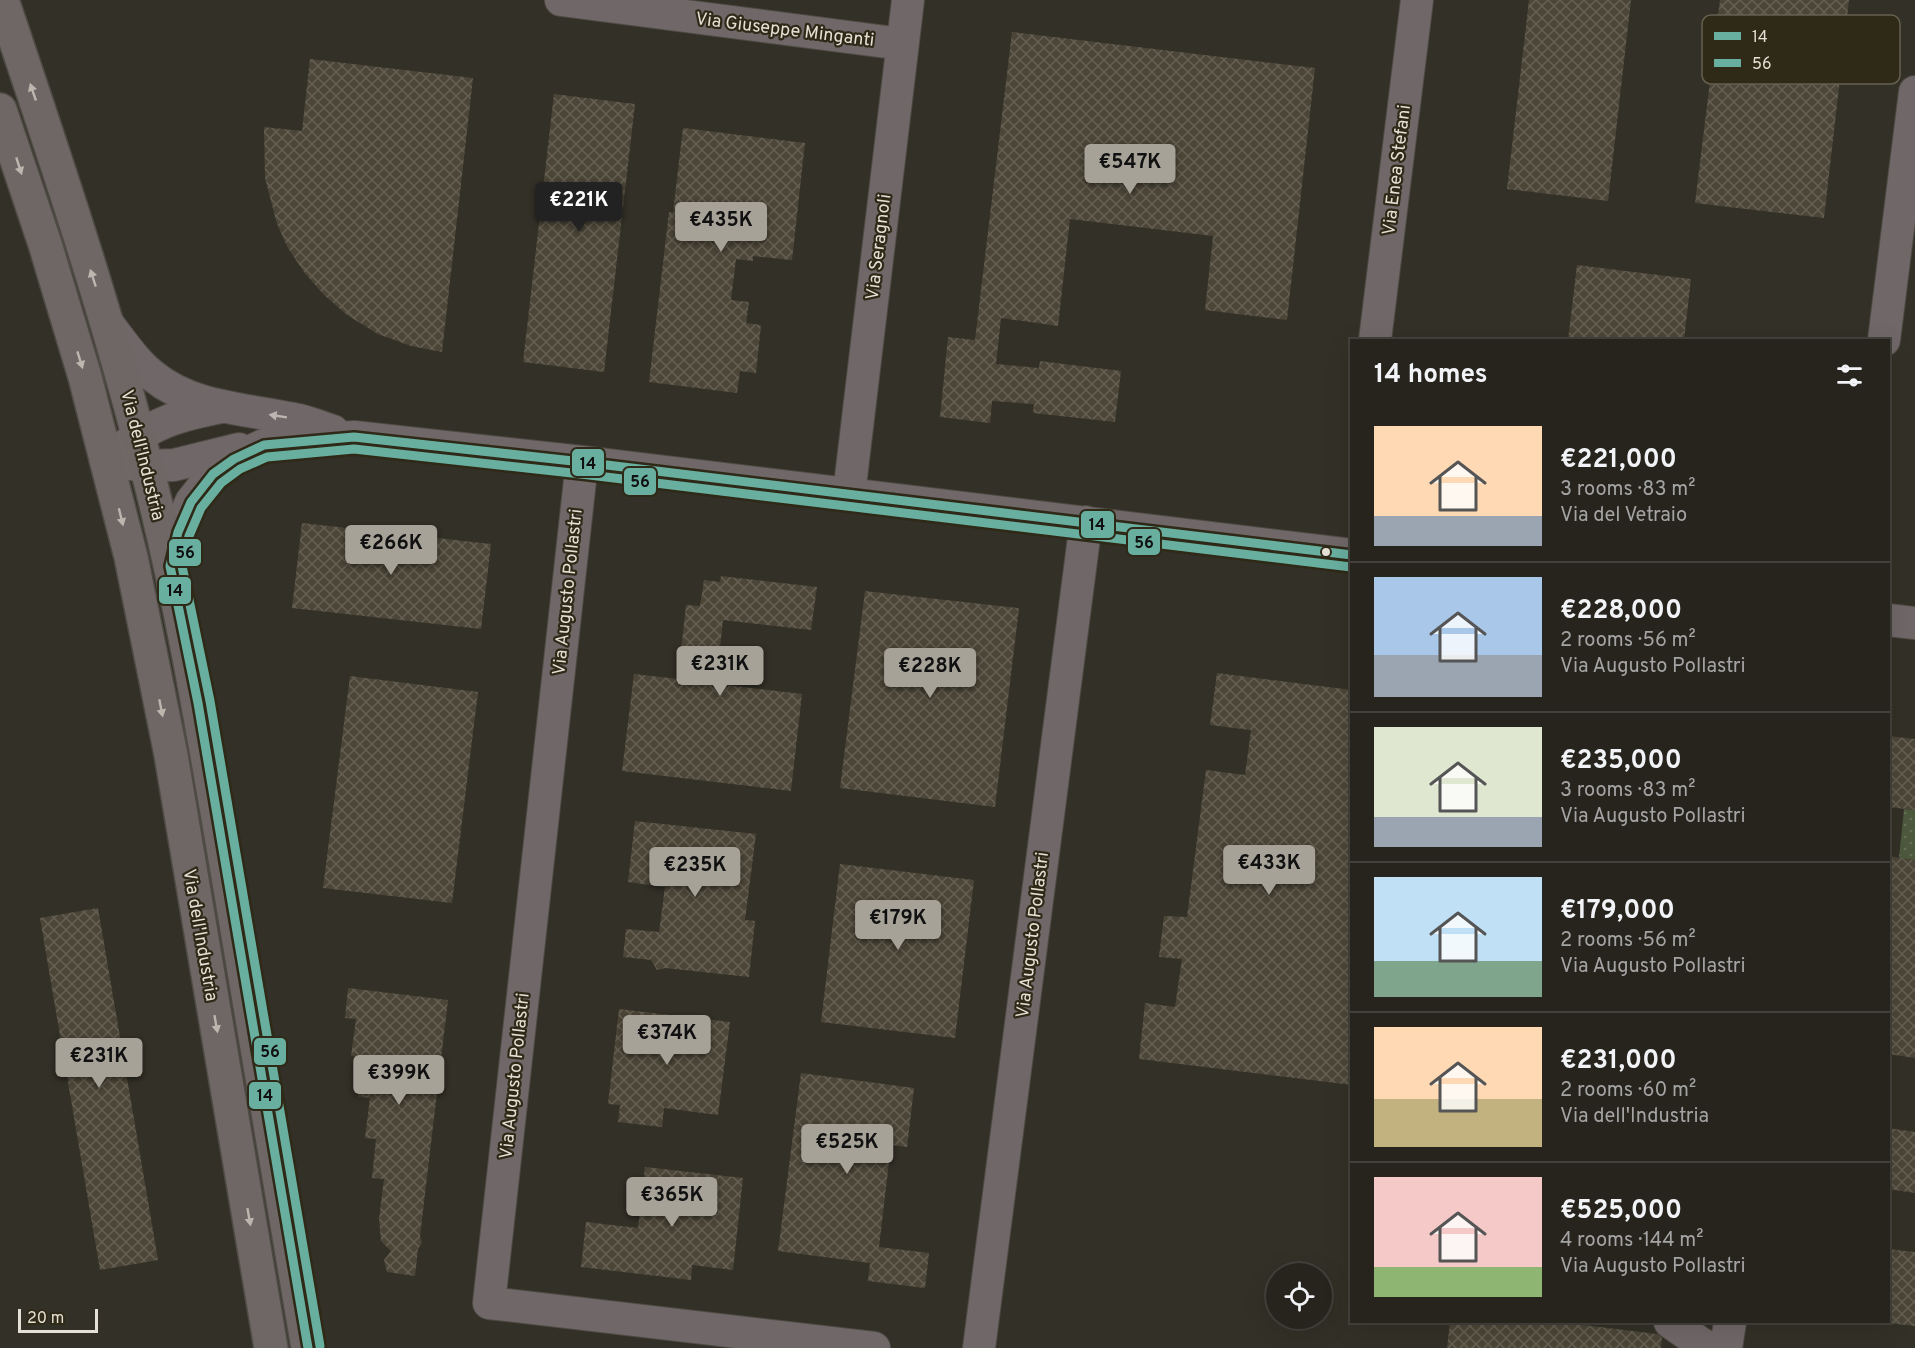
<!DOCTYPE html>
<meta charset="utf-8">
<style>
:root{--surface:#26241d;--page:#2e2c26;--text:#f1f3f6;--muted:#a4a4a4;--line:#42413b;--accent:#a6a298}
body{margin:0;font-family:Overpass,sans-serif;background:var(--page);color:var(--text);height:100vh;display:flex;flex-direction:column;font-size:22px;white-space:nowrap}
*{box-sizing:border-box;margin:0}
p{font-size:20px;color:var(--muted)}
.icon{flex:none;width:33px;height:33px;fill:none;stroke:currentColor;stroke-width:2;stroke-linecap:round;stroke-linejoin:round}
.map{position:relative;flex:1;overflow:hidden}
.panel{position:absolute;left:1350px;top:339px;width:540px;height:984px;display:flex;flex-direction:column;background:var(--surface);border-radius:0px;box-shadow:0 6px 24px #0002,0 0 0 2px var(--line)}
.panel>*{flex:none}
.controls{position:absolute;left:1266px;top:1263px;display:grid;gap:12px}
.controls a{display:grid;place-items:center;width:66px;height:66px;border-radius:50%;background:var(--surface);box-shadow:0 6px 24px #0002,0 0 0 2px var(--line);font-size:30px}
.scale{position:absolute;left:18px;bottom:15px;width:80px;box-sizing:border-box;padding-left:6px;border:3px solid #e4e0d5;border-top:0;font-size:16px;line-height:21px;white-space:nowrap;color:#e4e0d5;-webkit-text-stroke:4px #2f2917;paint-order:stroke}
.price{position:absolute;translate:-50% -51px;padding:0 14px;border-radius:6px;background:var(--accent);color:#111;font-size:20px;line-height:39px;filter:drop-shadow(0 2px 3px #0008)}
.price::after{content:'';position:absolute;left:50%;top:36px;width:18px;height:14px;margin-left:-9px;background:inherit;clip-path:polygon(0 0,100% 0,50% 100%)}
.price.selected{background:#222;color:#fff}
ul{padding:0;list-style:none}
li{display:flex;align-items:center;gap:18px;height:150px;padding:0 24px}
li+li{border-top:2px solid var(--line)}
li span{display:grid;place-items:center;flex:none;width:168px;height:120px;border-radius:0px;color:#555}
li>.icon{margin-inline-start:auto}
span .icon{width:72px;height:72px;fill:#fffc;stroke-width:1}
li b{font-size:26px}
h2{display:flex;justify-content:space-between;align-items:center;height:72px;padding:0 24px;font-size:26px}
.map>svg:first-child{display:block}
.grass{fill:url(#grass-dots)}
.building{fill:url(#building-cross-hatch)}
.lines{fill:none;stroke-linecap:round;stroke-linejoin:round}
.minor-casing{stroke:#4e4b44;stroke-width:34}
.major-casing{stroke:#4e4b44;stroke-width:36}
.minor{stroke:#706768;stroke-width:32}
.major{stroke:#6f6766;stroke-width:33}
.bus-1-casing{stroke:#2f2917;stroke-width:14}
.bus-2-casing{stroke:#2f2917;stroke-width:14}
.bus-1{stroke:#69afa0;stroke-width:9}
.bus-2{stroke:#69afa0;stroke-width:9}
.oneway{fill:#bbb6ae}
.oneway2{fill:#bbb6af}
.bus-dot{fill:#e4e0d5;stroke:#2f2917;stroke-width:2}
.labels{text-anchor:middle;stroke-width:4.5;stroke-linejoin:round;paint-order:stroke}
.street-label{font-size:18px;fill:#e4e0d5;stroke:#2f2917}
.key{fill:#2f2917;stroke:#656050;stroke-width:1.5}
.key-label{font-size:16px;fill:#e4e0d5}
.line-badge{stroke:#2f2917;stroke-width:2}
.pale-badge-label{font-size:16px;text-anchor:middle;font-weight:bold;fill:#111}
</style>
<div class="map">
<svg width="1915" height="1348" viewBox="0 0 1915 1348">
<defs>
<pattern id="grass-dots" width="8" height="8" patternUnits="userSpaceOnUse" patternTransform="scale(1.5)"><rect width="8" height="8" fill="#4d593d"/><path d="M2 2h.1M6 6h.1" fill="none" stroke="#667158" stroke-width="1.8" stroke-linecap="round"/></pattern>
<pattern id="building-cross-hatch" width="8" height="8" patternUnits="userSpaceOnUse" patternTransform="scale(1.5)"><rect width="8" height="8" fill="#4b4637"/><path d="M0 0l8 8M0 8l8-8" fill="none" stroke="#656053"/></pattern>
</defs>
<rect width="100%" height="100%" fill="#333027"/>
<path class="grass" d="M1904,809L1915,810V860L1899,858Z"/>
<path class="building" d="M1529,0H1631L1608,201L1507,189Z
M1720,0H1849L1824,218L1695,203Z
M1012,32L1315,68L1287,320L1205,310L1213,236L1070,219L1058,326L1001,318L996,364L1039,368L1040,361L1121,371L1115,422L1033,413L1034,404L992,401L990,423L940,417L948,337L975,340Z
M310,59L473,78L442,352L411,346L378,334L347,315L324,295L304,272L288,248L277,224L265,178L264,127L302,131Z
M554,94L635,104L604,372L523,362Z
M683,128L805,143L792,260L753,256V261L736,259L731,300L749,302L746,323L761,325L756,373L740,371L737,393L649,382L669,212H673Z
M1577,265L1691,279L1684,340H1568Z
M302,523L491,544L481,629L292,608Z
M721,576L817,587L811,630L723,620L716,684L802,694L791,791L622,771L634,674L678,679L686,605L700,606L704,580L720,582Z
M865,591L1019,608L995,807L840,788Z
M1217,673L1352,690V1085L1139,1059L1145,1003L1175,1007L1182,959L1159,957L1164,916L1187,917L1206,770L1245,775L1251,730L1210,725Z
M350,676L478,692L452,903L323,888Z
M1888,736L1915,739V810L1888,807Z
M635,821L756,834L745,920L755,921L749,977L665,968L657,970L651,960L623,957L626,929L659,932L665,887L628,882Z
M1888,856L1915,860V1058L1888,1054Z
M840,864L974,880L955,1038L821,1022Z
M98,908L158,1260L100,1270L40,918Z
M348,988L448,1000L420,1236L422,1243L418,1249L415,1276L387,1272L384,1260L391,1251L381,1241L379,1219L384,1179L372,1178L376,1139L365,1138L370,1098L358,1097L363,1058L351,1056L356,1019L345,1018Z
M619,1009L730,1022L718,1115L664,1108L662,1127L618,1122L620,1105L608,1104Z
M801,1073L914,1088L907,1147L891,1145L879,1247L929,1253L925,1288L868,1281L870,1263L778,1251Z
M1888,1128L1915,1132V1193L1888,1189Z
M645,1167L743,1178L733,1270L692,1265L691,1280L581,1267L586,1222L638,1228Z
M1888,1249L1915,1252V1326L1888,1323Z
M1450,1322H1559L1657,1334L1662,1338L1661,1348H1447Z"/>
<g class="lines">
<g class="minor-casing">
<path id="minor" d="M561,0L902,44
M108,324C122,342 135,362 153,376C192,408 247,409 294,419C307,421 320,427 333,431
M1375,340L1417,0
M1884,340L1915,92
M118,451C152,423 179,415 222,407
M106,461L147,466L174,465L239,449
M582,462L489,1303L874,1348
M849,494L908,0
M170,566L178,532L191,502L213,474L234,459L264,445L304,440L354,437L582,462L1352,555
M1888,620L1915,623
M1670,1322L1703,1345L1712,1348
M979,1348L1086,522
M1726,1348L1730,1322"/>
</g>
<g class="major-casing">
<path id="major" d="M2,0C54,154 106,308 146,465C179,591 201,719 223,847C252,1014 280,1181 308,1348
M0,110L45,244L85,377L131,557L171,755L271,1348"/>
</g>
<use href="#minor" class="minor"/>
<use href="#major" class="major"/>
<g class="bus-1-casing">
<path id="bus-1" d="M308,1348L198,703L170,566L178,532L191,502L213,474L234,459L264,445L354,437L582,462L1352,555"/>
</g>
<g class="bus-2-casing">
<path id="bus-2" d="M320,1346L210,701L182,566L189,536L201,508L221,483L240,469L267,457L354,449L581,474L1351,567"/>
</g>
<use href="#bus-1" class="bus-1"/>
<use href="#bus-2" class="bus-2"/>
</g>
<defs><path id="oneway-solid" d="M-6-.8H1V-3.2L6.5 0L1 3.2V.8H-6Z" transform="scale(1.5)"/></defs>
<g class="oneway">
<use href="#oneway-solid" transform="translate(33 92) rotate(-109)"/>
<use href="#oneway-solid" transform="translate(19 166) rotate(72)"/>
<use href="#oneway-solid" transform="translate(93 278) rotate(-108)"/>
<use href="#oneway-solid" transform="translate(80 360) rotate(73)"/>
<use href="#oneway-solid" transform="translate(121 517) rotate(76)"/>
<use href="#oneway-solid" transform="translate(161 708) rotate(79)"/>
<use href="#oneway-solid" transform="translate(216 1024) rotate(80)"/>
<use href="#oneway-solid" transform="translate(249 1217) rotate(80)"/>
</g>
<use class="oneway2" href="#oneway-solid" transform="translate(278 416) rotate(-171)"/>
<circle class="bus-dot" cx="1326" cy="552" r="5"/>
<g class="labels">
<g class="street-label">
<text transform="translate(785 29) rotate(7)" y="6">Via Giuseppe Minganti</text>
<text transform="translate(1396 170) rotate(-83)" y="6">Via Enea Stefani</text>
<text transform="translate(878 247) rotate(-83)" y="6">Via Seragnoli</text>
<text transform="translate(143 455) rotate(76)" y="6">Via dell'Industria</text>
<text transform="translate(567 592) rotate(-84)" y="6">Via Augusto Pollastri</text>
<text transform="translate(201 935) rotate(80)" y="6">Via dell'Industria</text>
<text transform="translate(1032 935) rotate(-83)" y="6">Via Augusto Pollastri</text>
<text transform="translate(514 1076) rotate(-84)" y="6">Via Augusto Pollastri</text>
</g>
</g>
<rect x="1702" y="15" width="198" height="69" rx="9" class="key"/>
<rect x="1714" y="32" width="27" height="8" fill="#69afa0"/>
<rect x="1714" y="59" width="27" height="8" fill="#69afa0"/>
<g class="key-label">
<text x="1752" y="42">14</text>
<text x="1752" y="69">56</text>
</g>
<g class="line-badge">
<rect x="571" y="448" width="34" height="29" rx="6" fill="#69afa0"/>
<rect x="623" y="467" width="34" height="29" rx="6" fill="#69afa0"/>
<rect x="1080" y="510" width="35" height="29" rx="6" fill="#69afa0"/>
<rect x="1127" y="528" width="34" height="28" rx="6" fill="#69afa0"/>
<rect x="168" y="538" width="34" height="29" rx="6" fill="#69afa0"/>
<rect x="158" y="576" width="34" height="29" rx="6" fill="#69afa0"/>
<rect x="253" y="1037" width="34" height="29" rx="6" fill="#69afa0"/>
<rect x="248" y="1081" width="34" height="29" rx="6" fill="#69afa0"/>
</g>
<g class="pale-badge-label">
<text x="588" y="469">14</text>
<text x="640" y="487">56</text>
<text x="1097" y="530">14</text>
<text x="1144" y="548">56</text>
<text x="185" y="558">56</text>
<text x="175" y="596">14</text>
<text x="270" y="1057">56</text>
<text x="265" y="1101">14</text>
</g>
</svg>
<div class="controls">
<a><svg class="icon" aria-label="locate" viewBox="0 0 24 24"><circle cx="12" cy="12" r="6"/><path d="M12 2v4M12 18v4M2 12h4M18 12h4"/></svg></a>
</div>
<div class="scale">20 m</div>
<b class="price" style="left:1130px;top:195px">€547K</b>
<b class="price selected" style="left:579px;top:233px">€221K</b>
<b class="price" style="left:721px;top:253px">€435K</b>
<b class="price" style="left:391px;top:576px">€266K</b>
<b class="price" style="left:720px;top:697px">€231K</b>
<b class="price" style="left:930px;top:699px">€228K</b>
<b class="price" style="left:1269px;top:896px">€433K</b>
<b class="price" style="left:695px;top:898px">€235K</b>
<b class="price" style="left:898px;top:951px">€179K</b>
<b class="price" style="left:667px;top:1066px">€374K</b>
<b class="price" style="left:99px;top:1089px">€231K</b>
<b class="price" style="left:399px;top:1106px">€399K</b>
<b class="price" style="left:847px;top:1175px">€525K</b>
<b class="price" style="left:672px;top:1228px">€365K</b>
<section class="panel">
<h2>14 homes<svg class="icon" aria-label="filters" viewBox="0 0 24 24"><path d="M4 7h16M4 17h16"/><circle cx="9" cy="7" r="2"/><circle cx="15" cy="17" r="2"/></svg></h2>
<ul>
<li><span style="background:linear-gradient(#ffd9b3 75%,#9aa5b1 0)"><svg class="icon" aria-label="home" viewBox="0 0 24 24"><path d="M3 11l9-7 9 7M6 9v11h12V9"/></svg></span><div><b>€221,000</b><p>3 rooms · 83 m²</p><p>Via del Vetraio</p></div></li>
<li><span style="background:linear-gradient(#a9c7e8 65%,#9aa5b1 0)"><svg class="icon" aria-label="home" viewBox="0 0 24 24"><path d="M3 11l9-7 9 7M6 9v11h12V9"/></svg></span><div><b>€228,000</b><p>2 rooms · 56 m²</p><p>Via Augusto Pollastri</p></div></li>
<li><span style="background:linear-gradient(#dfe7d0 75%,#9aa5b1 0)"><svg class="icon" aria-label="home" viewBox="0 0 24 24"><path d="M3 11l9-7 9 7M6 9v11h12V9"/></svg></span><div><b>€235,000</b><p>3 rooms · 83 m²</p><p>Via Augusto Pollastri</p></div></li>
<li><span style="background:linear-gradient(#bfe0f5 70%,#7fa58c 0)"><svg class="icon" aria-label="home" viewBox="0 0 24 24"><path d="M3 11l9-7 9 7M6 9v11h12V9"/></svg></span><div><b>€179,000</b><p>2 rooms · 56 m²</p><p>Via Augusto Pollastri</p></div></li>
<li><span style="background:linear-gradient(#ffd9b3 60%,#c2b280 0)"><svg class="icon" aria-label="home" viewBox="0 0 24 24"><path d="M3 11l9-7 9 7M6 9v11h12V9"/></svg></span><div><b>€231,000</b><p>2 rooms · 60 m²</p><p>Via dell'Industria</p></div></li>
<li><span style="background:linear-gradient(#f6c9c9 75%,#8fb573 0)"><svg class="icon" aria-label="home" viewBox="0 0 24 24"><path d="M3 11l9-7 9 7M6 9v11h12V9"/></svg></span><div><b>€525,000</b><p>4 rooms · 144 m²</p><p>Via Augusto Pollastri</p></div></li>
</ul>
</section>
</div>
